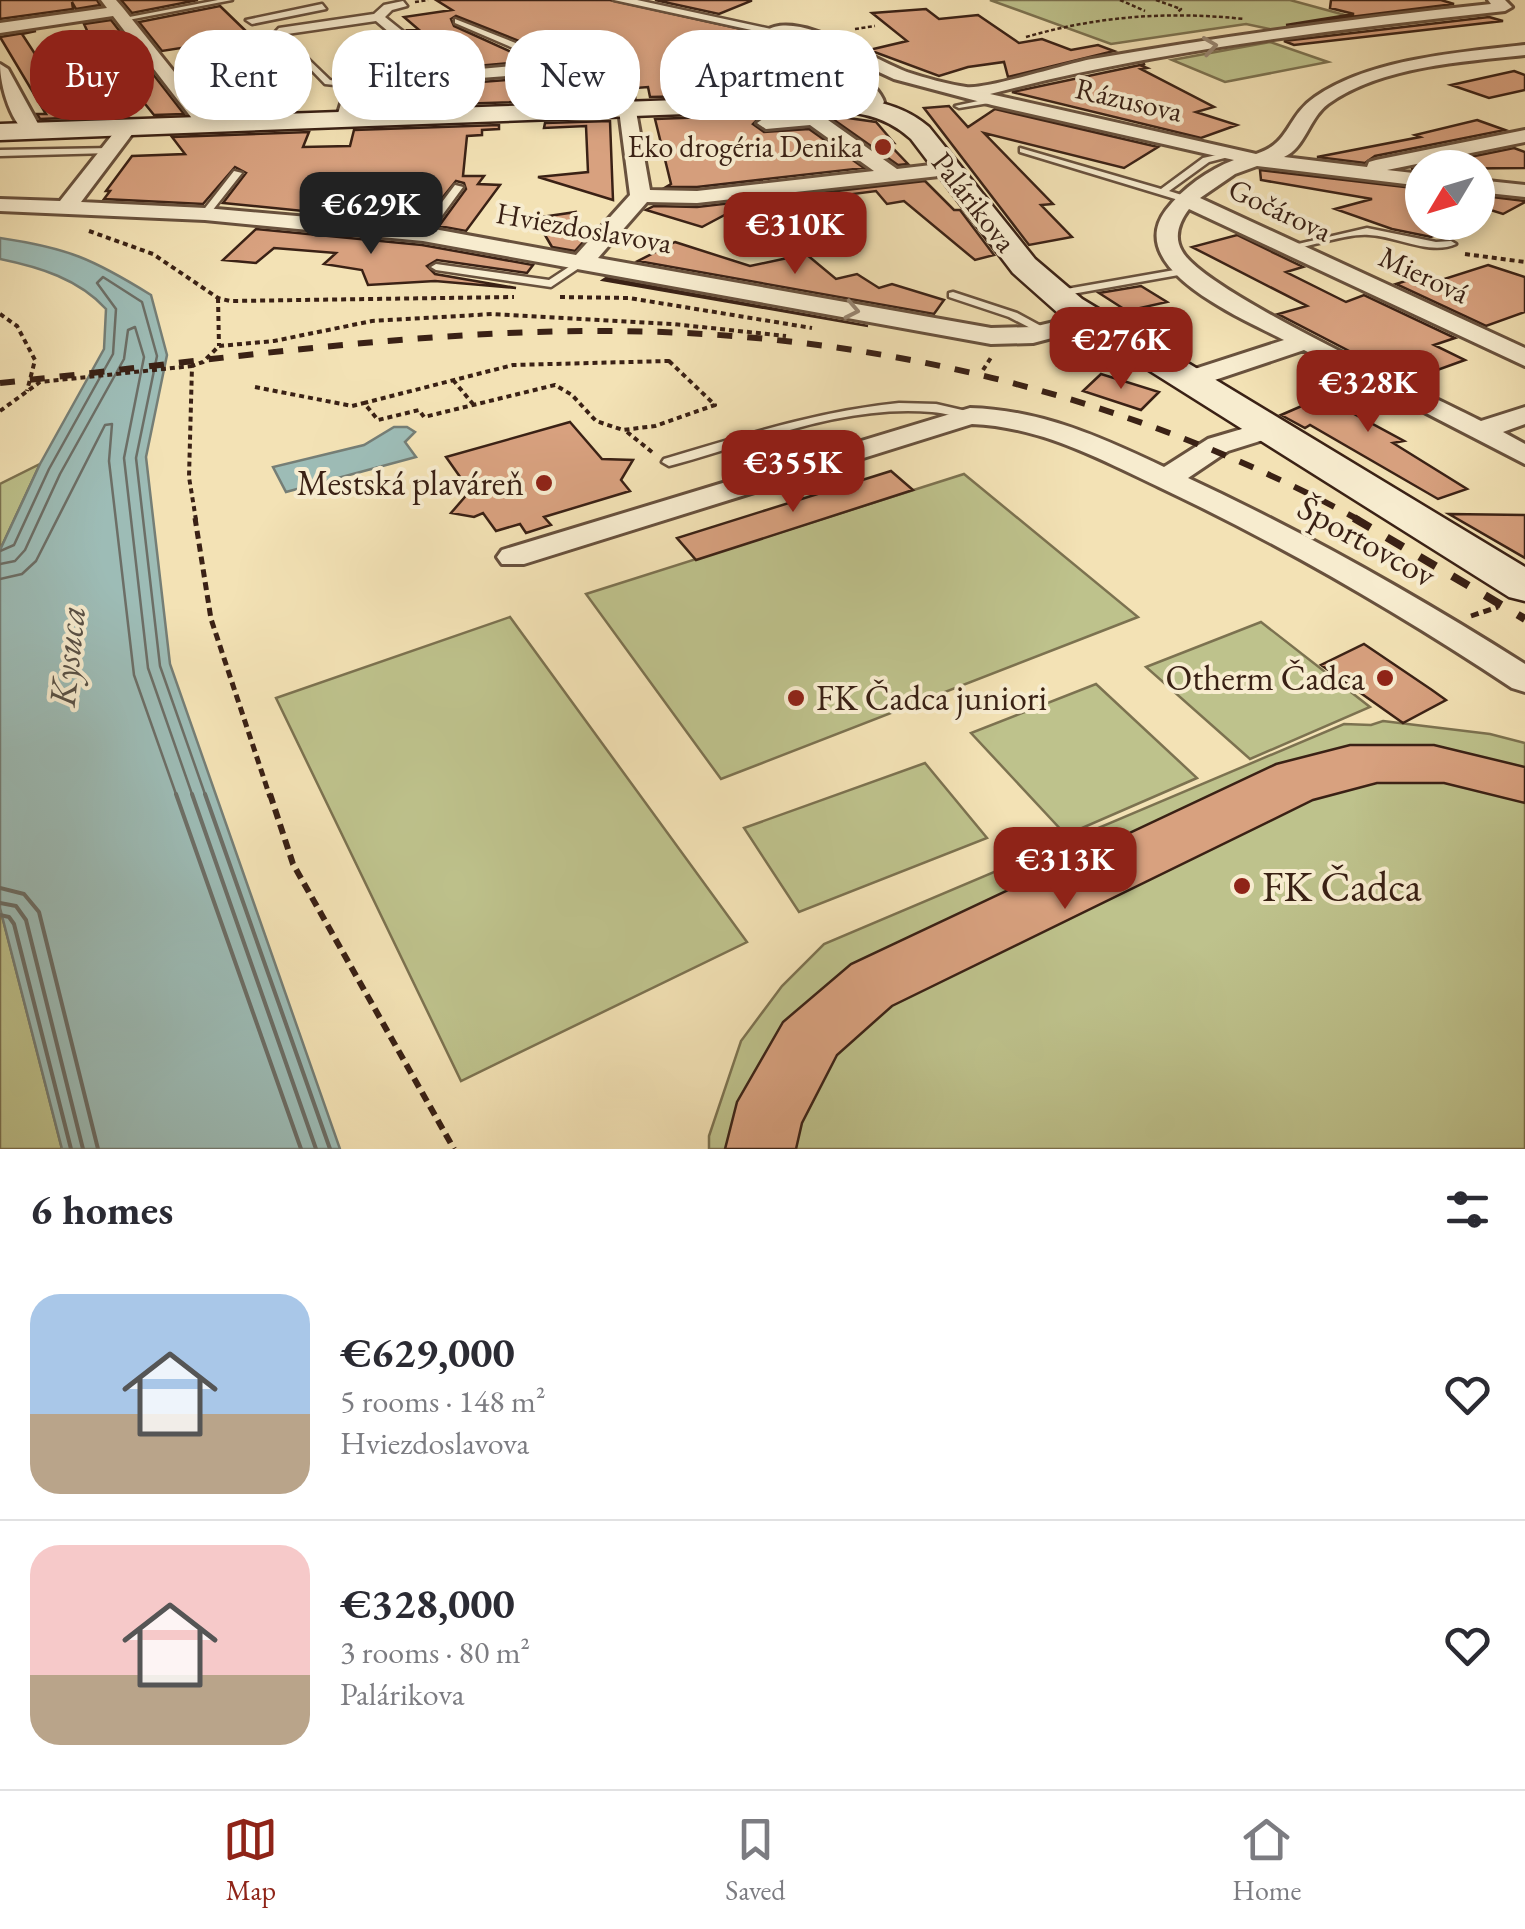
<!DOCTYPE html>
<meta charset="utf-8">
<style>
:root{--surface:#fff;--page:#f7f7f7;--text:#2b2b33;--muted:#7c7c81;--line:#e1e1e2;--accent:#8f2418}
body{margin:0;font-family:"EB Garamond",serif;background:var(--page);color:var(--text);height:100vh;display:flex;flex-direction:column;font-size:38px;white-space:nowrap}
*{box-sizing:border-box;margin:0}
p{font-size:32px;color:var(--muted)}
.icon{flex:none;width:55px;height:55px;fill:none;stroke:currentColor;stroke-width:2;stroke-linecap:round;stroke-linejoin:round}
.map{position:relative;height:1149px;overflow:hidden}
.drawer{display:flex;flex-direction:column;background:var(--surface);flex:1}
.drawer>*{flex:none}
.hud{position:absolute;left:30px;top:30px;width:1000px;height:90px;display:flex;gap:20px}
.needle{width:65px;rotate:232deg}
.tools{position:absolute;left:1405px;top:150px;display:grid;gap:20px}
.tools a{display:grid;place-items:center;width:90px;height:90px;border-radius:50%;background:var(--surface);box-shadow:0 5px 15px #0003;font-size:50px}
.price{position:absolute;translate:-50% -85px;padding:0 22px;border-radius:20px;background:var(--accent);color:#fff;font-size:32px;line-height:65px;filter:drop-shadow(0 2px 5px #0008)}
.price::after{content:'';position:absolute;left:50%;top:60px;width:30px;height:22px;margin-left:-15px;background:inherit;clip-path:polygon(0 0,100% 0,50% 100%)}
.price.active{background:#222;color:#fff}
ul{padding:0;list-style:none}
li{display:flex;align-items:center;gap:30px;height:250px;padding:0 30px}
li+li{border-top:2px solid var(--line)}
li span{display:grid;place-items:center;flex:none;width:280px;height:200px;border-radius:30px;color:#555}
li>.icon{margin-inline-start:auto}
span .icon{width:120px;height:120px;fill:#fffc;stroke-width:1}
li b{font-size:42px}
h2{display:flex;justify-content:space-between;align-items:center;height:120px;padding:0 30px;font-size:42px}
.tag{padding:0 35px;border-radius:40px;background:var(--surface);box-shadow:0 5px 15px #0003;font-size:35px;line-height:90px}
.tag.active{background:var(--accent);color:#fff}
.dock{display:flex;justify-content:space-around;align-items:center;height:140px;border-top:2px solid var(--line);background:var(--surface);font-size:28px;color:var(--muted)}
.dock a{display:grid;justify-items:center;gap:5px}
.dock .active{color:var(--accent)}
.map>svg:first-child{display:block}
.green{fill:#bec28c;stroke:#7c7250;stroke-width:2.5}
.water{fill:#9dbcb6;stroke:#757e76;stroke-width:2.5}
.lines{fill:none;stroke-linecap:round;stroke-linejoin:round}
.shore-far1{stroke:#6c6e66;stroke-width:2.5}
.shore{stroke:#6c6e66;stroke-width:4}
.building{fill:#d8a17f;stroke:#3a2115;stroke-width:2.5}
.service-casing{stroke:#68513d;stroke-width:5}
.pedestrian-casing{stroke:#68513d;stroke-width:5}
.minor-casing{stroke:#68513d;stroke-width:6}
.secondary-casing{stroke:#3a2115;stroke-width:5}
.path-far3{stroke:#3a2115;stroke-width:2.5;stroke-dasharray:4 2.5;stroke-linecap:butt}
.path-far2{stroke:#3a2115;stroke-width:4;stroke-dasharray:5 4;stroke-linecap:butt}
.path-far1{stroke:#3a2115;stroke-width:5;stroke-dasharray:8 5;stroke-linecap:butt}
.path{stroke:#3a2115;stroke-width:6;stroke-dasharray:10 6;stroke-linecap:butt}
.service{fill:#f7eccf;fill-rule:evenodd}
.pedestrian{fill:#f7eccf;fill-rule:evenodd}
.minor{fill:#f7eccf;fill-rule:evenodd}
.secondary{fill:#f7eccf;fill-rule:evenodd}
.rail-far1{stroke:#3a2115;stroke-width:6;stroke-dasharray:15 15;stroke-linecap:butt}
.rail{stroke:#3a2115;stroke-width:8;stroke-dasharray:19 19;stroke-linecap:butt}
.oneway{stroke:#988672}
.poi-dot{fill:#8f2418;stroke:#f7eccf;stroke-width:4}
.labels{text-anchor:middle;stroke-width:8;stroke-linejoin:round;paint-order:stroke}
.far-street-label{font-size:30px;fill:#3a2115;stroke:#f7eccf}
.far-poi-label{font-size:30px;fill:#3a2115;stroke:#f7eccf;text-anchor:end}
.poi-label{font-size:35px;fill:#3a2115;stroke:#f7eccf;text-anchor:end}
.street-label{font-size:35px;fill:#3a2115;stroke:#f7eccf}
.water-label{font-size:38px;font-style:italic;fill:#585045;stroke:#f7eccf}
.near-poi-label{font-size:42px;fill:#3a2115;stroke:#f7eccf;text-anchor:start}
</style>
<div class="map">
<svg width="1525" height="1149" viewBox="0 0 1525 1149">
<rect width="100%" height="100%" fill="#f3e2b5"/>
<filter id="stains"><feTurbulence type="fractalNoise" baseFrequency=".002" numOctaves="4"/><feColorMatrix values="0 0 0 0 .2 0 0 0 0 .09 0 0 0 0 .02 0 0 0 .5 -.17"/></filter>
<radialGradient id="worn" r=".72"><stop offset=".6" stop-color="#630" stop-opacity="0"/><stop offset="1" stop-color="#630" stop-opacity=".3"/></radialGradient>
<path class="green" d="M990,0H1290L1356,18L1279,31L1246,24L1111,44Z
M1270,42L1328,62L1225,82L1172,60Z
M40,464L0,550V484Z
M964,474L1138,617L721,779L586,594Z
M510,617L747,942L461,1081L276,698Z
M1261,622L1370,707L1250,759L1146,667Z
M1096,684L1197,778L1066,835L971,733Z
M1383,721L1490,734L1525,743V1149H709V1136L741,1041L782,986L824,944L1344,724L1371,725Z
M925,763L987,838L799,912L744,828Z
M0,908L62,1149H0Z"/>
<path class="water" d="M0,238C68,248 93,259 151,295L167,355L146,457L170,664L340,1149H62L0,908V550L40,464L104,349L106,309C79,279 39,267 0,259Z
M394,427H407L415,432L405,442L416,457L286,492L273,467L364,445Z"/>
<g class="lines">
<path class="shore-far1" d="M0,551L14,545L49,469L113,354L116,309L97,283L103,277L142,302L157,356L136,458L160,666L206,797
M0,564L15,561L25,550L60,474L124,359L128,330L135,327L144,357L124,458L148,668L193,797
M0,579L22,574L36,561L105,425L112,424L109,461L134,675L177,797"/>
<path class="shore" d="M176,794L301,1149
M192,794L316,1149
M205,794L330,1149
M0,888L24,894L39,912L98,1149
M0,903L16,906L26,920L83,1149
M0,915L9,917L14,924L71,1149"/>
</g>
<path class="building" d="M0,0H97L100,5L76,9L72,2L73,9L0,19Z
M121,0H198L132,13Z
M436,0H610L778,37L677,95L787,70L792,79L824,77L834,93L650,97L648,87L636,88L630,68L614,63L549,59L539,49L456,16L451,19L454,26L531,61L443,69L442,58L408,30L418,29L404,17L452,10Z
M655,0H751V1L719,14Z
M1331,0H1441L1454,4L1286,25L1354,14L1330,8Z
M220,6L252,37L162,51L139,22Z
M926,9L939,19L978,15L1019,43L1042,39L1071,50L1098,45L1114,51L1008,77L1004,62L968,67L939,76L869,50L907,41L872,13Z
M1489,17L1503,21L1294,45L1284,41Z
M111,20L184,114L154,115L137,94L118,116L40,119L37,114H46L0,37L36,31L22,34L63,97L132,85L91,39L84,24Z
M381,34H385L428,70L370,73Z
M1145,64L1142,66L1147,68L1141,69L1214,107L1196,112L1237,125L1201,138L1012,92Z
M1514,71L1525,75V90L1489,98L1451,85Z
M547,77L609,82V99L365,107L370,91L376,90Z
M949,106L968,127L995,109L1158,147L1124,168L984,133L1053,204L1041,205L1072,237L1029,245L924,108Z
M762,115L753,124L764,132L809,129L864,168L697,187H666L671,184L655,119Z
M827,115L876,122L894,143H888L908,164L898,165Z
M1477,120L1505,130L1375,156L1365,163L1317,157L1420,137L1415,135Z
M610,121L613,200L538,177L588,172L586,126L544,128L545,123Z
M499,125V129L482,130V135L467,136L463,176H484L478,184L500,185L466,231L439,226L466,189L464,183L456,181L422,223L223,203L246,173L235,167L203,204L104,199L110,191H106L132,156L185,154L172,137L309,132L303,147L350,146L354,130Z
M1514,148L1525,152V168L1411,169Z
M1260,170L1422,189V222H1465L1431,237L1392,229L1335,209L1372,199L1261,180Z
M925,181L954,210H960L994,255L975,260L904,201L887,204L876,191L736,209L702,227L646,210L654,206L697,207Z
M1484,196L1525,201V202L1503,214L1478,206V200Z
M576,212L584,241L575,251L552,247L535,218Z
M256,229L422,245L533,265L527,273L437,260L427,266L435,274L516,288L435,281L368,285L362,270L324,264L336,253L274,248L256,263L223,260Z
M1237,235L1303,267L1286,272L1346,302L1364,295L1455,338L1434,345L1465,360L1407,381L1278,314L1307,306L1192,247Z
M675,242L750,266L806,254L836,279L857,274L879,288L892,284L944,300L934,314L638,261Z
M1488,265L1525,277V312L1486,326L1396,284L1418,277L1432,283Z
M606,278L868,326L603,280Z
M1141,286L1167,302L1127,311L1099,293Z
M1101,374L1159,392L1141,410L1083,391Z
M1342,374L1376,392L1367,395L1373,398L1347,410L1404,441L1393,443L1467,489L1438,499L1310,425L1305,428L1281,415L1332,393L1315,385Z
M570,422L602,459L633,460L621,480L630,491L544,517L551,525L526,533L520,524L496,531L483,513L474,517L451,513L470,491L446,457Z
M891,471L913,490L696,560L677,538Z
M1449,514L1525,515V558Z
M1364,644L1432,690L1446,700L1403,723L1321,665Z
M1350,745H1434L1525,767V803L1444,783H1377L1313,800L892,1006L837,1055L802,1123L796,1149H725L737,1102L783,1022L851,964L1276,764Z"/>
<g class="lines">
<g class="service-casing">
<path id="service" d="M218,0H232L123,21L119,19Z
M455,19L538,52L551,68L544,70L532,56L455,23Z
M302,53L330,80L358,85L354,87L325,84L299,57Z
M992,98L996,100L995,102L959,108L955,106Z
M113,148V152L110,153L0,156V150Z
M1020,148L1161,189L1203,158L1235,151L1240,154L1209,162L1169,191L1188,197L1190,199L1185,202L1020,152Z
M234,171L242,173L208,216H202V212Z
M455,185L463,187L427,236H419L418,234Z
M1367,228L1436,242L1451,241L1456,244C1430,256 1397,236 1369,235C1350,233 1311,246 1290,250L1285,247Z
M584,257L589,260L588,262L551,287L436,270L431,267L436,264L549,280Z
M1186,268L1190,269V273L1055,297L1049,294L1055,291Z
M953,292L1017,313L1052,332L1050,334H1042L1009,317L949,297V293Z
M899,403L936,404L975,413L976,416L970,420C958,417 945,413 932,412C842,404 755,443 669,466L662,462L664,459C742,436 818,411 899,403Z"/>
</g>
<g class="pedestrian-casing">
<path id="pedestrian" d="M614,0H637L780,31L774,35Z
M403,1L407,6L392,10L385,17L440,61V67H430L376,21L287,34L273,45L267,41L279,28L374,14L384,5Z
M322,4L326,9L252,24L246,20Z"/>
</g>
<g class="minor-casing">
<path id="minor" d="M101,0H116L123,8L206,112L211,126L209,130H195L191,117L113,16L0,33V23L107,8Z
M1488,0H1505L1512,7L1505,11C1332,30 1158,50 990,94L1256,154C1291,143 1286,117 1315,97C1369,59 1461,52 1525,45V55C1462,62 1381,66 1328,104C1309,118 1305,148 1284,157L1367,167L1369,162L1376,160L1525,130V142L1387,170L1422,174V186L1257,166L1235,174L1200,198L1525,348V366L1189,209C1180,221 1173,236 1182,251C1204,292 1427,393 1481,421L1525,407V424L1503,432L1525,444V464L1304,350L1197,386H1179L1175,380L1179,374L1284,340C1244,319 1122,269 1166,210C1183,188 1208,170 1234,160L992,105L894,79L810,40L766,31C797,9 874,60 907,72C925,78 947,84 966,87C985,90 1065,64 1092,59C1224,36 1357,18 1491,4Z
M815,52C834,49 879,84 884,102L881,106L864,110V93L815,58Z
M547,63L614,67L629,72L650,190L697,191L874,171L810,125L766,129L757,123L766,117L821,115L897,169L948,163L958,169L948,175L697,203L647,202L598,258L991,328L1033,327L1092,313L1104,320L1101,325L1033,343L991,344L423,241L205,220L0,211V199L60,201L120,125L127,123L136,129L81,202L205,208L423,227L576,255L630,195L615,79L547,73L375,86L362,89L352,124L345,126L336,120L348,81Z
M0,64L8,69L42,131L40,135L33,137C11,128 0,85 0,64Z
M1478,180L1525,185V197L1478,192Z
M970,408C1041,410 1101,437 1164,467L1208,439L1269,421L1279,423L1283,429L1279,435L1228,451L1188,478C1304,532 1416,595 1525,664V692L1512,688C1399,613 1282,545 1159,487C1098,458 1041,427 972,424L524,564H502L497,557L502,550Z"/>
</g>
<g class="secondary-casing">
<path id="secondary" d="M791,96C840,97 891,94 929,127L1035,259L1082,299L1525,567V601L1509,597L1058,313L1013,273L911,139C875,106 836,112 791,110L0,140V124Z"/>
</g>
<path class="path-far3" d="M1120,0L1145,11
M1156,0L1181,9L1178,12
M415,2L428,0
M855,29L875,26
M1026,37C1098,16 1169,11 1244,19
M230,101L289,63"/>
<path class="path-far2" d="M89,231L153,254L218,298L230,301L514,297
M1465,254L1525,262
M1376,265L1409,257
M560,297L629,298L812,328
M218,298L219,346
M0,314L17,326L35,360L27,391
M669,361L715,405L655,426L623,430L596,421L572,395L555,385L424,417L419,410L378,420L364,403L513,365Z
M983,370L992,356
M453,380L473,404
M255,387L352,406L364,403
M0,411L40,382L192,366
M627,432L652,452
M196,520L189,477L192,366L203,362L219,346L274,341L372,321L493,314L673,324L786,336"/>
<path class="path-far1" d="M195,518L211,619L270,797
M1471,616L1498,607"/>
<path class="path" d="M270,794L293,864L454,1149"/>
<use href="#service" class="service"/>
<use href="#pedestrian" class="pedestrian"/>
<use href="#minor" class="minor"/>
<use href="#secondary" class="secondary"/>
<path class="rail-far1" d="M0,383C203,362 406,330 611,331C871,332 1130,395 1359,520"/>
<path class="rail" d="M1354,518L1525,619"/>
</g>
<defs><path id="oneway-chevron" d="M-2-3.5L2.5 0L-2 3.5" fill="none" stroke-width="1.6" stroke-linecap="round" stroke-linejoin="round" transform="scale(2.5)"/></defs>
<g class="oneway">
<use href="#oneway-chevron" transform="translate(1210 46) rotate(-8)"/>
<use href="#oneway-chevron" transform="translate(852 310) rotate(11)"/>
</g>
<g class="poi-dot">
<circle cx="883" cy="147" r="10"/>
<circle cx="544" cy="483" r="10"/>
<circle cx="1385" cy="678" r="10"/>
<circle cx="796" cy="698" r="10"/>
<circle cx="1242" cy="886" r="10"/>
</g>
<g class="labels">
<g class="far-street-label">
<text transform="translate(1129 100) rotate(13)" y="10">Rázusova</text>
<text transform="translate(974 202) rotate(52)" y="10">Palárikova</text>
<text transform="translate(1280 210) rotate(25)" y="10">Gočárova</text>
<text transform="translate(584 228) rotate(10)" y="10">Hviezdoslavova</text>
<text transform="translate(1424 275) rotate(25)" y="10">Mierová</text>
</g>
<g class="far-poi-label">
<text x="863" y="157">Eko drogéria Denika</text>
</g>
<g class="poi-label">
<text x="524" y="495">Mestská plaváreň</text>
<text x="1365" y="690">Otherm Čadca</text>
<text x="816" y="710" text-anchor="start">FK Čadca juniori</text>
</g>
<g class="street-label">
<text transform="translate(1367 541) rotate(29)" y="12">Športovcov</text>
</g>
<g class="water-label">
<text transform="translate(67 656) rotate(-84)" y="13">Kysuca</text>
</g>
<g class="near-poi-label">
<text x="1262" y="901">FK Čadca</text>
</g>
</g>
<rect width="100%" height="100%" filter="url(#stains)"/>
<rect width="100%" height="100%" fill="url(#worn)"/>
</svg>
<div class="tools">
<a><svg class="needle" viewBox="-14 -14 28 28"><path d="M0-13l5 13h-10z" fill="#e53935"/><path d="M0 13l5-13h-10z" fill="#7c7c81"/></svg></a>
</div>
<b class="price active" style="left:371px;top:257px">€629K</b>
<b class="price" style="left:795px;top:277px">€310K</b>
<b class="price" style="left:1121px;top:392px">€276K</b>
<b class="price" style="left:1368px;top:435px">€328K</b>
<b class="price" style="left:793px;top:515px">€355K</b>
<b class="price" style="left:1065px;top:912px">€313K</b>
<div class="hud">
<a class="tag active">Buy</a>
<a class="tag">Rent</a>
<a class="tag">Filters</a>
<a class="tag">New</a>
<a class="tag">Apartment</a>
</div>
</div>
<section class="drawer">
<h2>6 homes<svg class="icon" aria-label="filters" viewBox="0 0 24 24"><path d="M4 7h16M4 17h16"/><circle cx="9" cy="7" r="2"/><circle cx="15" cy="17" r="2"/></svg></h2>
<ul>
<li><span style="background:linear-gradient(#a9c7e8 60%,#b9a48a 0)"><svg class="icon" aria-label="home" viewBox="0 0 24 24"><path d="M3 11l9-7 9 7M6 9v11h12V9"/></svg></span><div><b>€629,000</b><p>5 rooms · 148 m²</p><p>Hviezdoslavova</p></div><svg class="icon" aria-label="heart" viewBox="0 0 24 24"><path d="M12 20l-8-8c-3-5 5-10 8-4 3-6 11-1 8 4z"/></svg></li>
<li><span style="background:linear-gradient(#f6c9c9 65%,#b9a48a 0)"><svg class="icon" aria-label="home" viewBox="0 0 24 24"><path d="M3 11l9-7 9 7M6 9v11h12V9"/></svg></span><div><b>€328,000</b><p>3 rooms · 80 m²</p><p>Palárikova</p></div><svg class="icon" aria-label="heart" viewBox="0 0 24 24"><path d="M12 20l-8-8c-3-5 5-10 8-4 3-6 11-1 8 4z"/></svg></li>
</ul>
</section>
<nav class="dock">
<a class="active"><svg class="icon" aria-label="map" viewBox="0 0 24 24"><path d="M3 6l6-2 6 2 6-2v14l-6 2-6-2-6 2zM9 4v14M15 6v14"/></svg>Map</a>
<a><svg class="icon" aria-label="saved" viewBox="0 0 24 24"><path d="M7 4h10v16l-5-4-5 4z"/></svg>Saved</a>
<a><svg class="icon" aria-label="home" viewBox="0 0 24 24"><path d="M3 11l9-7 9 7M6 9v11h12V9"/></svg>Home</a>
</nav>
